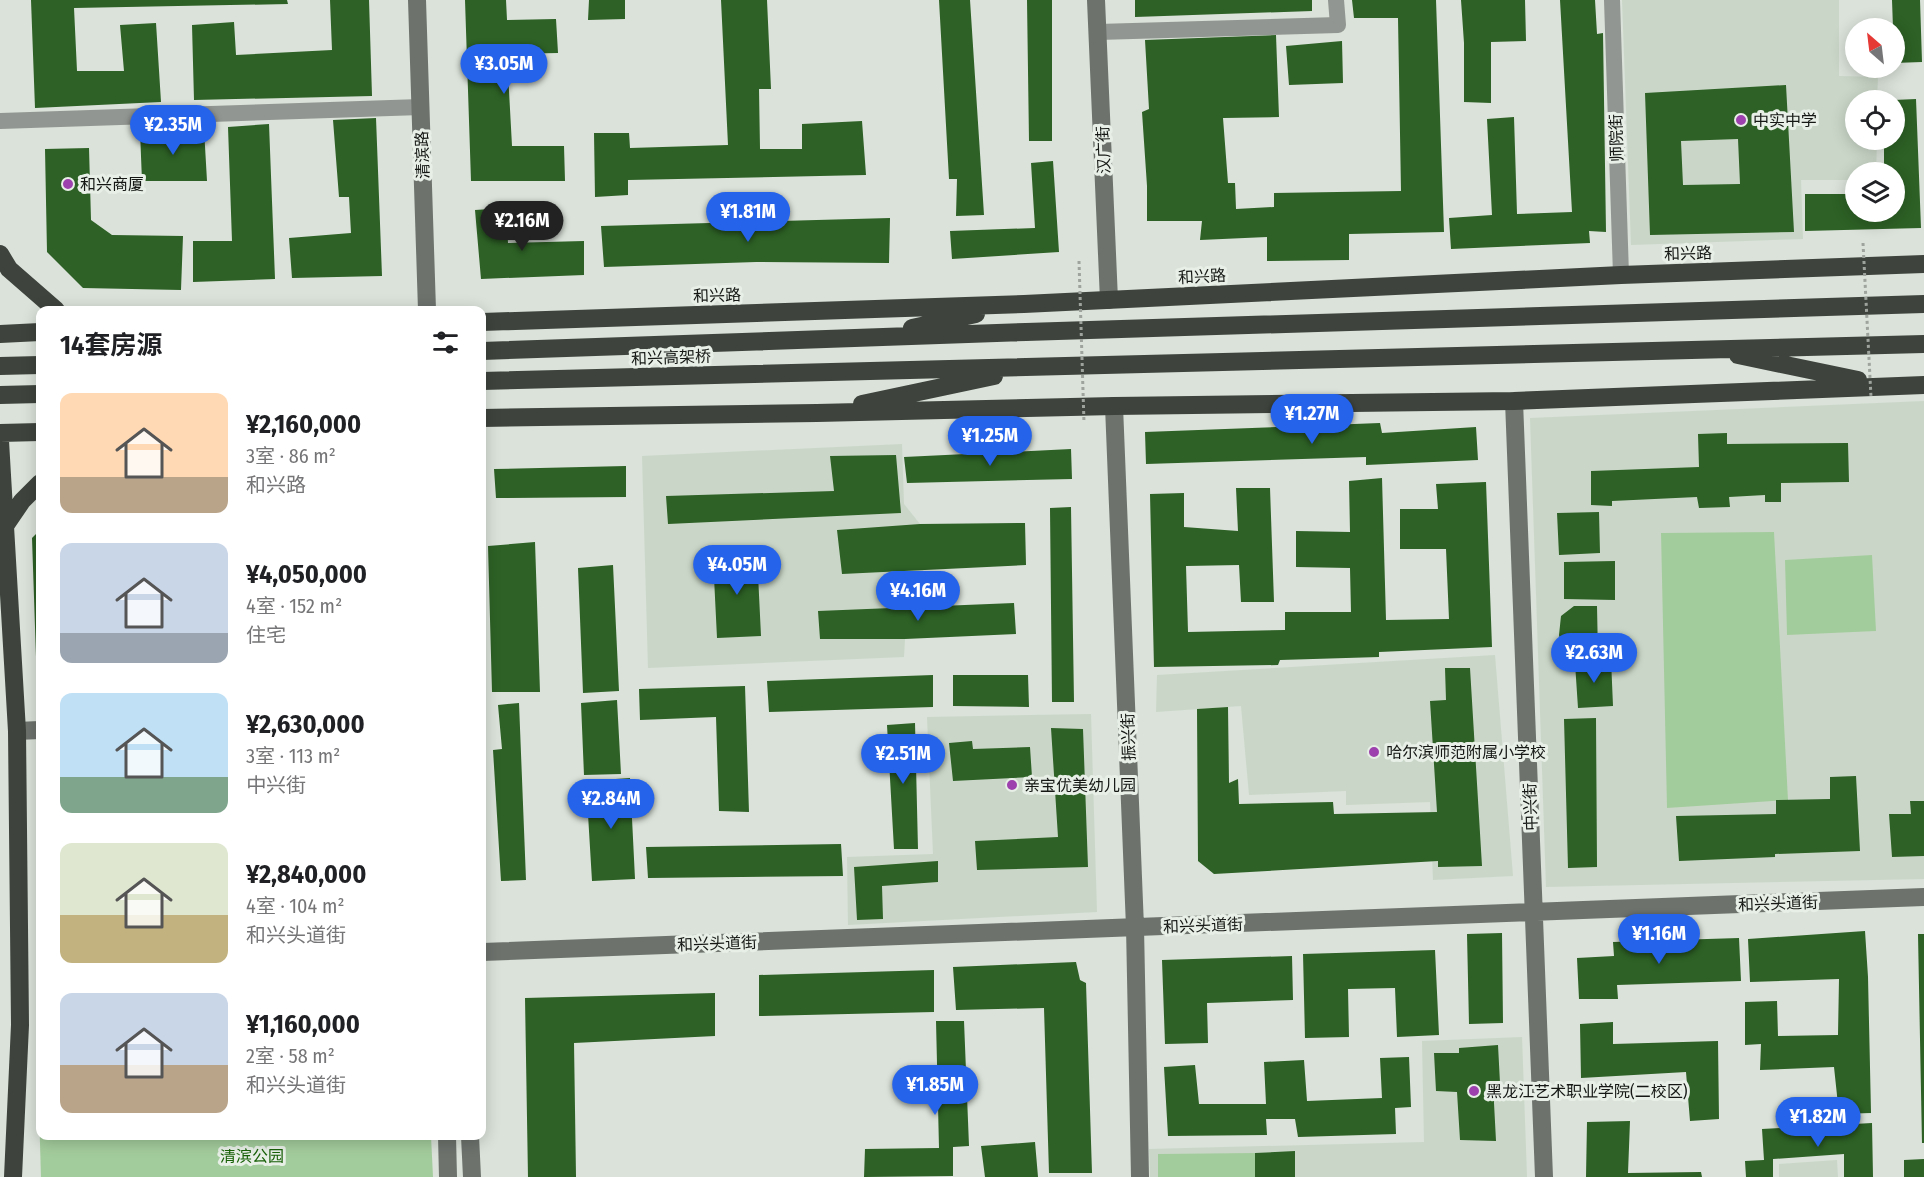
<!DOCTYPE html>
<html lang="zh">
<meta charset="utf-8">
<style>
:root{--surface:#fff;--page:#f6f6f6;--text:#202124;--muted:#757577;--accent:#2563eb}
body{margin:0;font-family:"Fira Sans Condensed","Noto Sans SC",sans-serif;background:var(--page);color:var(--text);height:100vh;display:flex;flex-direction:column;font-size:22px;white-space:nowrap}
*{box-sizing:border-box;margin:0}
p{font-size:20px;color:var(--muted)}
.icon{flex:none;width:33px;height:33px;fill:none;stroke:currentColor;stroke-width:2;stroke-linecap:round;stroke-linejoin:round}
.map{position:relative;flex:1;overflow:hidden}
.drawer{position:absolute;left:36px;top:306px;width:450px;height:834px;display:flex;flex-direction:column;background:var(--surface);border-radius:12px;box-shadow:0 3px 15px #0003}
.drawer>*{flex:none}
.needle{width:39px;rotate:332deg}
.buttons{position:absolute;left:1845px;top:18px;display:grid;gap:12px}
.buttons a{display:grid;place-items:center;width:60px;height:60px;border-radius:50%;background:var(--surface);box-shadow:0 3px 15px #0003;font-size:30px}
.price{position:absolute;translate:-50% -51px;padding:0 14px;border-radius:21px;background:var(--accent);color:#fff;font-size:20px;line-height:39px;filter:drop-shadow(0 2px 3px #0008)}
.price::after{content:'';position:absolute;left:50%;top:36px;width:18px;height:14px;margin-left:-9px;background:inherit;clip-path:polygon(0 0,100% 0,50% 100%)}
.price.on{background:#222;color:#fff}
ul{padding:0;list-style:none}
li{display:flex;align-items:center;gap:18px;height:150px;padding:0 24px}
li span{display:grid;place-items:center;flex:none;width:168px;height:120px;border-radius:12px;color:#555}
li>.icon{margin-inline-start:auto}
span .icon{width:72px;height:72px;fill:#fffc;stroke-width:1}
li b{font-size:26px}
h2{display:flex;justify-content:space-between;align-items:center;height:72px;padding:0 24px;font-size:26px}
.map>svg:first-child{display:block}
.built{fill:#cad7c8}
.green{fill:#a3cc9c}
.building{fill:#2d6125;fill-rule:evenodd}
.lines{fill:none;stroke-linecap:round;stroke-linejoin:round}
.street{stroke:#929692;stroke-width:16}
.secondary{stroke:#6d726d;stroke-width:18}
.highway{stroke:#3e443d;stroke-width:18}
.path-bridge{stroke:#9ea49d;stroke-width:3;stroke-dasharray:3 3;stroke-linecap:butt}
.poi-dot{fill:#9c41ad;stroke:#e7efe6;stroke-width:2}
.labels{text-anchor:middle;stroke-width:6;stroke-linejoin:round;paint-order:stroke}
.poi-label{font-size:16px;fill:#141714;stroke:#e7efe6;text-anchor:start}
.street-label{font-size:16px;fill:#141714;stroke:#e7efe6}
.park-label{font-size:16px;fill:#186108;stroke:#e7efe6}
</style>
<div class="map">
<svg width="1924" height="1177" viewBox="0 0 1924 1177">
<rect width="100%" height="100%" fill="#dae2d9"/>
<path class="built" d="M1622,0H1839V76L1878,77L1877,100H1856V140H1877L1876,172H1856L1855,180H1801L1803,239L1631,245Z
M1924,401V879L1546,887L1530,418Z
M902,444L904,504L920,524L924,569L902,608L905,639L904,657L648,668L642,456Z
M1495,655L1513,876L1433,880L1430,802L1346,805V791L1249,795L1241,706L1156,712L1157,675Z
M1091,714L1097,912L848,925L847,857L933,854L927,717Z
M1522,1037L1527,1177H1150L1149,1149L1424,1142L1422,1041Z
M1837,1160L1838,1177H1779V1164Z"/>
<path class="green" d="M1774,532L1788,800L1667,808L1661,533Z
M1872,555L1876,631L1787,635L1785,560Z
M40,1008V1136H431L433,1177H41L36,1009Z
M1255,1153V1177H1158V1154Z"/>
<path class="building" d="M31,0H287L288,4L74,8L77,71H124L120,25L156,23L161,102L35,108Z
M330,0H369L372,96L194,100L192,25L234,22L236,55L332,50Z
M465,0H506L507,20L556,19L558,53L507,54L512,146H564L565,181H471Z
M589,0H625V19L588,20Z
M721,0H767L771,89H759L760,149H802V124L862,121L866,175L628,180V195L595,197L594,133H629L630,148L728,145Z
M939,0H970L984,215L956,216L957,179H949Z
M1027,0H1052V141H1029Z
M1135,0H1312V11L1135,17Z
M1352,0H1436L1444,232L1349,234V260L1267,261V237L1200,240L1202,221H1147V186L1142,112L1149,109L1145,40L1276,35L1279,117L1223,118L1228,183H1235L1236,209L1274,207V193L1401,191L1398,18H1354Z
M1461,0H1525L1526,41L1491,42V103L1464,102V43Z
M1560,0H1595L1597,34L1603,33L1606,232L1589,231L1590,243L1451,249L1449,218L1492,215L1487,119L1514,117L1517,214L1572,212Z
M1892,0H1920L1922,62L1894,63V28H1893Z
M1342,41L1343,83L1289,85L1286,46Z
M1850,41H1856V63H1851Z
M1786,85L1794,232L1650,235L1645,93ZM1738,139L1740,184L1683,185L1681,141Z
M1916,99L1921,228L1805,231V194H1856V212H1894V172H1884V140H1894V100Z
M376,118L382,276L292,278L289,238L351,233L349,197H339L333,120Z
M269,124L275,279L193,282V241H232L228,127Z
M204,129L207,181H142L140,131Z
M89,148L91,220L112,235L183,236L181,290L83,288L47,252L45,149Z
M1053,161L1059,252L952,259L950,231L1035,228L1031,163Z
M506,208L508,243L584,241V275L481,279L475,210Z
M890,218L889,263L756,262L604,267L601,226Z
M1380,423L1382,433L1476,427L1478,460L1366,465V457L1146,464L1145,432Z
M1727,433V444L1848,443L1849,482L1781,483V502H1765V495L1729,497L1730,507L1699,508L1697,497L1612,501V506L1591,505V471L1699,467L1698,434Z
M1071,449L1072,479L907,483L904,457Z
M896,455L901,513L668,524L666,496L834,491L830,456Z
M626,466V497L496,498L494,469Z
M1382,478L1386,620L1449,619L1446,549H1400V509H1438L1436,484L1486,482L1492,647L1379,652V657L1280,660L1278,665L1154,667L1150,494L1184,493V527L1238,531L1236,488H1270L1274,602H1241L1239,565L1186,566L1188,632L1285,630V612H1351L1350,568L1296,567V531L1350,532L1349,481Z
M1071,507L1074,702H1052L1050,508Z
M1599,512L1600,553L1559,555L1557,513Z
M1025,523L1026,565L842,574L837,530L920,524Z
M40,530V715L38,716L32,538Z
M535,542L540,692H492L488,546Z
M757,554L761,636L717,638L713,557Z
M1615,561V600L1564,599V562Z
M613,565L619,691L583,693L578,568Z
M1014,603L1016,634L905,639H820L818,611Z
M1574,606H1597L1598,655L1583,657L1561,647L1559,635L1561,616Z
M1611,659L1613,706L1578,708L1575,663Z
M1445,668H1470L1482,866L1438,867V861L1214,874L1198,861L1197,709L1228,707L1229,783L1238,779L1239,804L1333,802L1334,814L1437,812L1430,701L1446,700Z
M933,675V707L769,712L767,681Z
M953,675H1028L1029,707L953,706Z
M745,686L749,812L719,811L716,717L640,720L639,689Z
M617,700L621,774L584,775L581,703Z
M519,703L526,880L501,881L493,750L502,749L498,705Z
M1596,718L1597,867L1568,868L1564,719Z
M915,723L918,849H894L887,725Z
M1051,728L1083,729L1088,867L977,870L975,841L1058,837Z
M972,741L973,749L1030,747L1032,777L953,781L949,743Z
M1856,776L1860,851L1775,854V857L1679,861L1676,816L1776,814V800L1830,799V777Z
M630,778L635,879L592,881L586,781Z
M1910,801H1924V856L1892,857L1889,814H1911Z
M841,844L843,876L648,878L646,847Z
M938,861V882L882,886L883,919L857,920L854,867Z
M1865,931L1868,977L1871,1113L1839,1114L1834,1067L1760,1070L1761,1044L1745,1045V1002L1777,1001L1778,1036L1838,1035L1839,979L1750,982L1748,939Z
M1502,933L1503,1023L1469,1024L1467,934Z
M1918,934H1924V1143H1922Z
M1739,938L1741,981L1617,985L1618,999H1579L1577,958L1614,956L1613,942Z
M1435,950L1439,1035L1397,1037L1395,988L1348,989L1349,1037L1305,1038L1303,954Z
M1292,956L1293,1000L1207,1003L1208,1043L1165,1044L1162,960Z
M1076,962L1080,980L1086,983L1092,1173H1049L1044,1008L956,1010L953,967Z
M934,970V1012L759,1016V975Z
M715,993V1036L574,1043L576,1177H528L525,998Z
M936,1021H964L969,1146L953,1147V1176L864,1177L865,1149L939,1148Z
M1613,1022V1044L1718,1041L1719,1119L1690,1121L1686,1072L1581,1078L1580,1024Z
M1498,1045L1500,1083L1493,1084L1496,1141L1460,1140L1457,1092L1436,1091L1434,1053H1459V1048Z
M1409,1057L1411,1107L1395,1108L1396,1134L1298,1137L1295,1119H1266L1267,1135L1168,1136L1164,1067L1195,1065L1199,1104H1266L1264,1062L1304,1060L1307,1101L1382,1098L1380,1058Z
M1630,1121L1628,1173L1701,1172L1702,1177H1586L1587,1122Z
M1872,1123L1873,1177H1844V1154L1773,1159V1177H1746L1745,1161L1764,1160L1762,1129Z
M1035,1142L1038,1177H985L981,1146Z
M1295,1151V1177H1255V1153Z
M1924,1159V1177H1904V1160Z"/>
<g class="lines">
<path class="street" d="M1612,0L1621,275
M1098,32L1338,25L1336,0
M0,121L421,107"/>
<path class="secondary" d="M417,0L427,310
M1096,0L1109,300
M1514,401L1544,1177
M1114,406L1135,927L1140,1177
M17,731L40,730
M482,952L1924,897
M447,1136L448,1177
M470,1136L472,1177"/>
<path class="highway" d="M0,254L9,269L56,310
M482,322L1024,304L1621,275L1924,264
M912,328L976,314
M0,334L40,332
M482,351L1026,332L1924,304
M1738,355L1858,380
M0,366L40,365
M482,381L1924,344
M0,395L40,394
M862,404L994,376
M482,418L817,413L1114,406L1514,401L1924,385
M0,433L40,432
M0,441L17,731L20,1025L13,1177
M5,526L22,501L40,483"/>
<path class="path-bridge" d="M1863,243L1871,397
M1079,261L1084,423"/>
</g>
<g class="poi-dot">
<circle cx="1741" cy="120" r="6"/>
<circle cx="68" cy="184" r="6"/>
<circle cx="1374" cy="752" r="6"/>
<circle cx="1012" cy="785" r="6"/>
<circle cx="1474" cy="1091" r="6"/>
</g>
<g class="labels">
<g class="poi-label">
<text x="1753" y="126">中实中学</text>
<text x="80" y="190">和兴商厦</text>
<text x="1386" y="758">哈尔滨师范附属小学校</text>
<text x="1024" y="791">亲宝优美幼儿园</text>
<text x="1486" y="1097">黑龙江艺术职业学院(二校区)</text>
</g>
<g class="street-label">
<text transform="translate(1616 138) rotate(-92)" y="6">师院街</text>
<text transform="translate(1103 150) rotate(-92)" y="6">汉广街</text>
<text transform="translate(422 155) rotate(-92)" y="6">清滨路</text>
<text transform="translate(1688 253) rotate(-2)" y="6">和兴路</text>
<text transform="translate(1202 276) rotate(-3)" y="6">和兴路</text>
<text transform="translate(717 295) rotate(-2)" y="6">和兴路</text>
<text transform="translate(671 357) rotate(-2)" y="6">和兴高架桥</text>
<text transform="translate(1128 737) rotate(-92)" y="6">振兴街</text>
<text transform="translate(1530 807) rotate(-92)" y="6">中兴街</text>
<text transform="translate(1778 903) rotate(-2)" y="6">和兴头道街</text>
<text transform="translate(1203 925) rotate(-2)" y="6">和兴头道街</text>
<text transform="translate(717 943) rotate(-2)" y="6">和兴头道街</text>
</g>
<g class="park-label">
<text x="252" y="1162">清滨公园</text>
</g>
</g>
</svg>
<div class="buttons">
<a><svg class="needle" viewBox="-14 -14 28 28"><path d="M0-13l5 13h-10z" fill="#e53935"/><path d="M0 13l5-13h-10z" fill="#757577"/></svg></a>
<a><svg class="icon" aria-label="locate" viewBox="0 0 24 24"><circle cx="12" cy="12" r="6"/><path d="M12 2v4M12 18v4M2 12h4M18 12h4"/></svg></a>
<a><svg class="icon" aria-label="layers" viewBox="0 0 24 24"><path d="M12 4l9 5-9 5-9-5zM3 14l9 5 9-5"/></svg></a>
</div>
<b class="price" style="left:504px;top:95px">¥3.05M</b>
<b class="price" style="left:173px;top:156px">¥2.35M</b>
<b class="price" style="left:748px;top:243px">¥1.81M</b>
<b class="price on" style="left:522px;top:252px">¥2.16M</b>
<b class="price" style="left:1312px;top:445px">¥1.27M</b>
<b class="price" style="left:990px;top:467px">¥1.25M</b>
<b class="price" style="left:737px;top:596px">¥4.05M</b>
<b class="price" style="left:918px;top:622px">¥4.16M</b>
<b class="price" style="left:1594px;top:684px">¥2.63M</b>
<b class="price" style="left:903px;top:785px">¥2.51M</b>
<b class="price" style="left:611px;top:830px">¥2.84M</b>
<b class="price" style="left:1659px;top:965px">¥1.16M</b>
<b class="price" style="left:935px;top:1116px">¥1.85M</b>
<b class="price" style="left:1818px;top:1148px">¥1.82M</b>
<section class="drawer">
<h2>14套房源<svg class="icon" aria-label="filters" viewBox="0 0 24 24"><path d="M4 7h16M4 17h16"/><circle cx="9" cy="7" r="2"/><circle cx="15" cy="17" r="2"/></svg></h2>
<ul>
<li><span style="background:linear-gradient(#ffd9b3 70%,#b9a48a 0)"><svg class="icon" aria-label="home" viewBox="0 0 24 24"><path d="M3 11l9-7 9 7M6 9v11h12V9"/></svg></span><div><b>¥2,160,000</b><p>3室 · 86 m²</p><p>和兴路</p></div></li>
<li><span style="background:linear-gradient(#c9d6e8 75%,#9aa5b1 0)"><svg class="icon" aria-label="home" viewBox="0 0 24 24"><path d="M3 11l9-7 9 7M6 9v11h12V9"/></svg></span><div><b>¥4,050,000</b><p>4室 · 152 m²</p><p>住宅</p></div></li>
<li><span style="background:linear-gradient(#bfe0f5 70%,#7fa58c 0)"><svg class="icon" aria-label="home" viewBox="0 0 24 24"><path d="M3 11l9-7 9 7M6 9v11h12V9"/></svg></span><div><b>¥2,630,000</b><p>3室 · 113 m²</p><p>中兴街</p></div></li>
<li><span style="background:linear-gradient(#dfe7d0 60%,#c2b280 0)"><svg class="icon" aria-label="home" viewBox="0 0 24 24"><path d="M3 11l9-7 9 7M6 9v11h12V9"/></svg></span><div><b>¥2,840,000</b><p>4室 · 104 m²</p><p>和兴头道街</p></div></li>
<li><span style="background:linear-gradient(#c9d6e8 60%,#b9a48a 0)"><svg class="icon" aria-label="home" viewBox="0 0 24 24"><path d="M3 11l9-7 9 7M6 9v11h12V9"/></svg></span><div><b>¥1,160,000</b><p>2室 · 58 m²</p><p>和兴头道街</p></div></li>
</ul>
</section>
</div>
